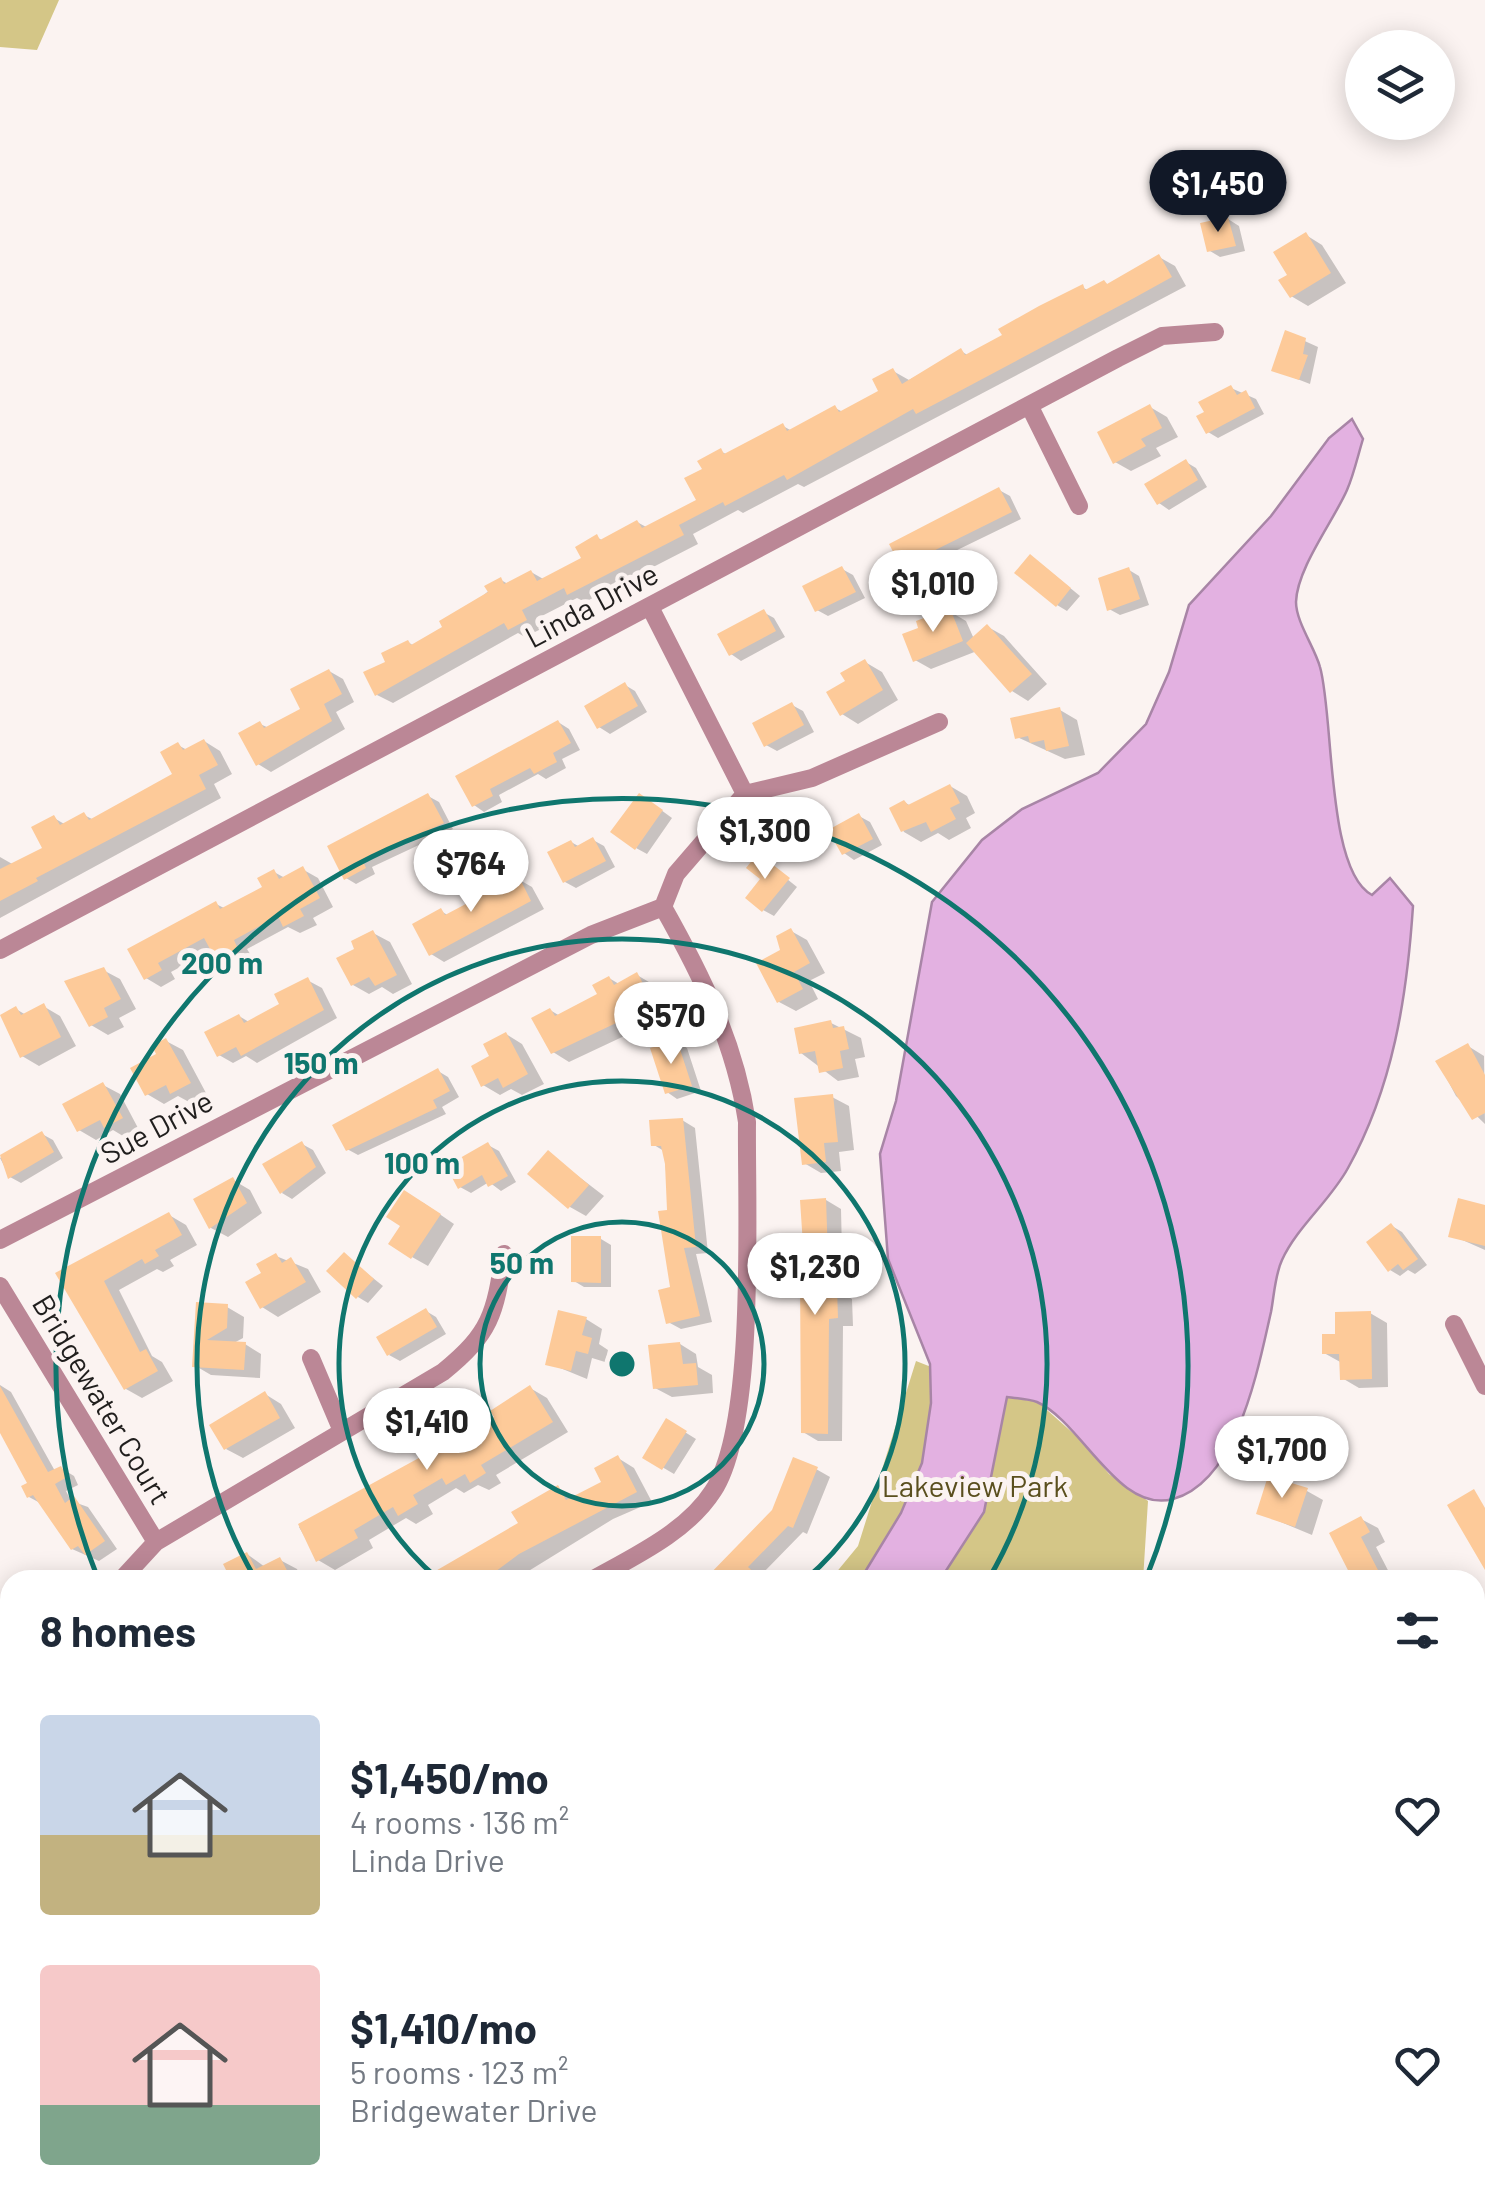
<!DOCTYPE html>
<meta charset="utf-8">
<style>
:root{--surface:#fff;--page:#f6f6f7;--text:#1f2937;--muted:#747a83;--accent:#111827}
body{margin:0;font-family:Barlow,sans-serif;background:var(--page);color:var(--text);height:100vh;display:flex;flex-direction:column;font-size:38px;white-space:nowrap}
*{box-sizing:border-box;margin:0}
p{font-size:32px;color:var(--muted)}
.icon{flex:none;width:55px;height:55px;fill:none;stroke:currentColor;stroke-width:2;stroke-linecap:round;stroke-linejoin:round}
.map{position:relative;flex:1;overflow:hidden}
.panel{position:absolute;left:0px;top:1570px;width:1485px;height:640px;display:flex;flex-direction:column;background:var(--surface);border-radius:30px 30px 0 0;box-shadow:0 5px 25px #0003}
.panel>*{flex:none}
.controls{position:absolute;left:1345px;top:30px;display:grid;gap:20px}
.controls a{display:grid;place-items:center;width:110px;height:110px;border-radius:50%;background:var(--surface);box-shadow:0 5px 25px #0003;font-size:50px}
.price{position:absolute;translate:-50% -85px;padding:0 22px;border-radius:35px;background:#fff;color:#222;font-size:32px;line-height:65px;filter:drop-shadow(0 2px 5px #0008)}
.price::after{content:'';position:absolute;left:50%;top:60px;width:30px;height:22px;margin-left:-15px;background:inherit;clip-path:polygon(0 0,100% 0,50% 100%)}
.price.on{background:var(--accent);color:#fff}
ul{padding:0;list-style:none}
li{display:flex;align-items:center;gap:30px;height:250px;padding:0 40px}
li span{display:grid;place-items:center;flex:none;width:280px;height:200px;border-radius:10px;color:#555}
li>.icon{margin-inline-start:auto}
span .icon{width:120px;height:120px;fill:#fffc;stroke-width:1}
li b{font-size:42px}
h2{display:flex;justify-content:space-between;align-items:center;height:120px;padding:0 40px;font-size:42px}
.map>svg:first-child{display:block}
.green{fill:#d4c687}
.water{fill:#e3b1e1;stroke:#a885a6;stroke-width:2.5}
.shadow{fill:#0003}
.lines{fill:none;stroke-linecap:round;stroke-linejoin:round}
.stream{stroke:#a885a6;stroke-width:6}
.building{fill:#fdca99}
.minor{stroke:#bb8796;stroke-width:18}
.ring{fill:none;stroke:#0f766e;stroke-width:5}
.labels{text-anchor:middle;stroke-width:10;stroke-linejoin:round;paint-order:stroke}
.street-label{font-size:30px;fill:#201e1d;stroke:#fbf3f1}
.park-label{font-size:30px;fill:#5a4f1e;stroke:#fbf3f1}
.centre{fill:#0f766e;stroke:#fbf3f1;stroke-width:5}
.ring-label{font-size:30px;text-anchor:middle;font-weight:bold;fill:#0f766e;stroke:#fbf3f1;stroke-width:10;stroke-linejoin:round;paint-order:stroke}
</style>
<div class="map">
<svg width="1485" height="2210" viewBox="0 0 1485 2210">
<rect width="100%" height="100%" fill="#fbf3f1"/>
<path class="green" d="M0,0H59L37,50L0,47Z
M916,1361L1007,1397L1038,1402L1083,1442L1109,1474L1148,1501L1143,1580H830L858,1546Z
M68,2200H1442L1449,2210H73Z"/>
<path class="water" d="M1352,419L1363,439C1358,455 1354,474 1347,490C1334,520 1297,568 1296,602C1296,622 1315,648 1320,667C1334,715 1326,871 1372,895L1390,878L1413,906C1407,997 1393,1087 1348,1168C1330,1201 1297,1227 1282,1260C1275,1275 1274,1296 1271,1312C1258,1368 1238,1481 1173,1499C1118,1514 1082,1422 1037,1402C1029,1399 1016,1398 1007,1397L984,1512L940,1580H860L901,1513L922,1463L931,1403L930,1364L888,1259L880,1154L896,1101L932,902L982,840L1022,809L1098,773L1146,724L1169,672L1189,605L1271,516L1329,438Z"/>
<path class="shadow" d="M1228,219L1239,226L1245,251L1220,257L1210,251Z
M1306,235L1322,245L1346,283L1308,306L1291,296L1290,276Z
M1159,257L1175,266L1186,286L804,487L798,484L743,513L738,510L693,534L698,544L585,602L577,598L536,619L541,629L525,637L518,633L393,703L377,695L388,663L408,642L414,646L446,628L501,580L508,584L531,572L545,580L584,559L597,537L603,541L637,522L648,528L699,501L705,470L720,451L728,455L783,426L792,431L835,408L843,412L882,392L893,371L909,380L961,351L969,356L1082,287L1089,291L1104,282L1110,286Z
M1287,333L1318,347L1310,384L1274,370Z
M1231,388L1256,399L1264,414L1218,438L1208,432Z
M1150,407L1167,417L1178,437L1156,448L1161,456L1131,471L1115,462Z
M1186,462L1196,468L1207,487L1169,510L1159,503Z
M999,490L1010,496L1021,519L914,571L903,565Z
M1041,564L1080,596L1067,611L1057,605Z
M842,569L853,575L865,598L828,616L817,610Z
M1129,570L1139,576L1149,605L1120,615L1109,609Z
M949,611L966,621L974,639L988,627L1004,636L1047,684L1028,701L1012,691L977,651L931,669L915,660Z
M763,612L774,618L785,637L741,661L731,654Z
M865,662L882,672L898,700L858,724L842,714L849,682Z
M329,671L343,679L354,702L336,712L345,729L271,772L258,764L260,724L269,728L304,710Z
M625,685L635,691L647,712L610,734L599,727Z
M792,705L803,711L814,732L777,751L766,745Z
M1060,710L1077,720L1085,755L1065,759L1017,737Z
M558,722L569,729L580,750L562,759L566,768L546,779L538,774L499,795L502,802L484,812L474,805L458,777Z
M204,741L220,751L232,774L214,784L221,798L0,918V857L14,865L45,849L54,818L66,825L84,815L94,820L176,775L178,745L187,750Z
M950,786L967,796L975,813L966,818L971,828L949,840L938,833L921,842L904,832L892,809L904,802L911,806Z
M428,796L439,802L453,829L372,867L375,874L356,884L346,878Z
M650,802L672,818L647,854L636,848Z
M859,816L870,822L882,845L854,860L844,853Z
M593,840L604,846L615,867L576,888L565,882L571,842L580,847Z
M767,863L797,887L774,916L763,910Z
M302,869L318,878L333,907L313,918L317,925L300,933L288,927L247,949L252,957L233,967L212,950L171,972L175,979L161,987L146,978L131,950L216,904L226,909L266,888L274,872L285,878Z
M518,879L532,887L544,909L444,962L431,954L441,911L449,916L482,898L496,881L506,886Z
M791,931L807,940L825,973L809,981L818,999L796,1011L779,1002L784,951Z
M373,933L390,942L412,984L393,994L382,987L369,994L353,985L358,950Z
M103,970L120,979L136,1009L119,1018L124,1027L108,1035L91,1025Z
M637,975L654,985L669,1015L569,1062L553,1052L550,1010L560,1016L600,995L609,978L619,984Z
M307,980L322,988L337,1018L257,1063L246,1056L233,1063L219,1055L239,1016L249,1022L283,1005Z
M43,1006L60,1016L76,1046L39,1066L22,1056L16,1009L26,1015Z
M831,1023L861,1038L865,1057L855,1059L859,1077L838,1081L801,1053Z
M506,1034L522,1044L544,1084L522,1095L511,1089L500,1095L483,1085Z
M166,1041L183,1050L206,1093L189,1102L178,1096L164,1104L147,1094Z
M677,1042L687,1048L701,1091L677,1099L667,1092Z
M1468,1046L1484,1056L1485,1124L1456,1096L1438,1062Z
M438,1071L448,1077L459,1097L442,1107L446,1114L358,1155L347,1149Z
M103,1085L120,1094L138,1128L123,1136L113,1130L96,1140L79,1130Z
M832,1097L849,1106L854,1150L839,1152L841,1171L821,1173L804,1163Z
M682,1120L695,1128L708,1253L696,1254L712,1322L681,1329L668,1322L672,1289L670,1212L664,1151L654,1145Z
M42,1134L53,1140L63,1158L21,1183L10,1177L0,1158Z
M302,1144L313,1150L326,1173L292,1199L282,1193Z
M488,1145L499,1151L516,1182L501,1191L489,1182L471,1193L460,1187Z
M548,1153L604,1196L586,1216L570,1207Z
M233,1180L250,1190L262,1213L228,1237L211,1228L197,1200Z
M826,1200L841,1209L843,1294L852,1299L853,1326H843L842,1441H818L803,1432L808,1277Z
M422,1202L454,1224L428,1266L412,1257Z
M1485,1210V1250L1451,1235Z
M169,1215L186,1225L197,1245L170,1260L174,1266L163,1272L157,1269L119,1290L152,1356L162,1362L173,1381L142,1398L126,1389L59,1274Z
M1392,1226L1402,1232L1427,1265L1415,1274L1408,1270L1400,1276L1390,1270Z
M601,1239L611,1245V1287H584L574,1281Z
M344,1255L383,1286L368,1303L358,1297Z
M276,1256L308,1269L321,1292L278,1317L262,1307L265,1274Z
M198,1305L227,1307L244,1317L243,1338L232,1344H245L261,1354L260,1378L211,1375L194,1365Z
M426,1311L436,1317L446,1334L400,1361L389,1355Z
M1370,1313L1387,1323L1388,1387L1359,1388L1342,1378V1363L1324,1353L1338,1336Z
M586,1319L602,1329L599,1344L608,1350L605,1362L592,1358L587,1379L548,1363Z
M680,1344L696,1354L698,1367L712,1375L713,1393L672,1397L655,1388Z
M0,1385L11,1392L55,1471L61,1468L74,1476L78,1485L66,1491L71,1501L88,1507L117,1549L99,1561L72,1549L42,1504L29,1497L30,1484L0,1430Z
M530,1388L547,1398L568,1432L496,1475L501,1483L489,1490L478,1485L464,1493L456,1488L428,1505L433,1514L416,1524L406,1518L369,1540L373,1548L335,1570L318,1560L299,1527L498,1418Z
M265,1394L281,1404L295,1428L243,1458L226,1449Z
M667,1421L696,1439L674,1474L645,1457Z
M618,1458L634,1468L652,1502L613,1519L514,1580H427L521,1524L558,1488L575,1498L604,1483Z
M816,1469L830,1477L807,1534L803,1532L760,1576L765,1580H737Z
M1307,1491L1323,1500L1312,1535L1259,1513Z
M1361,1519L1378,1528L1385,1542L1376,1547L1393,1580H1356L1332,1534Z
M247,1554L265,1567L280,1560L297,1569L302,1580H234Z
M6,1593L10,1595V1717L6,1725L0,1722V1605Z
M1485,1606V1635L1475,1619V1612Z
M1485,1782V1825L1475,1819V1788Z
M1475,1943L1485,1949V2029L1478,2035Z"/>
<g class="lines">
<path class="stream" d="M169,2210L178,2200"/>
</g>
<path class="building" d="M1228,217L1236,246L1207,252L1200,223Z
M1306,232L1331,273L1290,298L1278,280L1287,275L1273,252Z
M1159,254L1172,277L1134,298L956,393L916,414L913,409L787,480L784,475L725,506L723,502L679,525L684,535L567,595L564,588L522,610L527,620L508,630L504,623L375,696L363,672L385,662L381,653L408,640L411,645L442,627L439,621L488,592L484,586L501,577L504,584L531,570L537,581L581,558L575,547L597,534L600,540L637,520L642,528L696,500L684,478L702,469L697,461L721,448L724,454L783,423L787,431L835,405L839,412L878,391L872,379L893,368L902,384L961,348L965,355L1002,335L998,329L1039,306L1083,284L1085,290L1104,280L1107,284Z
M1285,330L1306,338L1303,354L1308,355L1299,380L1271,371Z
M1231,385L1237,395L1246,390L1255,408L1206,434L1196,416L1204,412L1198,402Z
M1150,404L1162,428L1141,439L1146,446L1113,464L1097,432Z
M1186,459L1198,480L1157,505L1144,484Z
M999,487L1012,512L901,567L889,544Z
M1030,554L1071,588L1056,607L1014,573Z
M842,566L856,592L815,612L802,586Z
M1129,567L1140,599L1107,611L1098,578Z
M950,608L963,641L913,662L902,634L918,628L916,621Z
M764,609L776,631L729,656L717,634Z
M987,624L1032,674L1010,693L966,643Z
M865,659L883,690L840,716L826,692L845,681L840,673Z
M329,669L342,694L324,704L332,721L256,766L238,733L260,721L264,728L300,709L290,689Z
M625,682L638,706L597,729L584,706Z
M792,702L804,725L764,747L752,723Z
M1060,707L1069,746L1046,751L1044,740L1030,743L1028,736L1015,739L1010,718Z
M558,720L571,743L553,753L557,762L534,774L530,768L490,789L493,796L472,807L455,776Z
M204,739L218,765L199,775L206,789L36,878L38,881L0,901V869L42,848L31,827L54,815L60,825L84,812L89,820L172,774L160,752L178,742L183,750Z
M950,784L960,803L950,808L956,819L931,832L926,822L901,832L889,808L904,800L908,805Z
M428,793L444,823L363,861L366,868L344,880L327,846Z
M639,793L663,810L635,850L610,832Z
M859,813L873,839L842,855L828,830Z
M593,837L606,861L563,883L547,852L571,840L575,847Z
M758,853L790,878L762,912L745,898L760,879L746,868Z
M303,866L320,898L300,909L304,916L283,927L278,916L234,940L238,949L216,960L204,938L158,963L162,970L144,980L127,949L216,901L220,909L262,887L257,878L274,869L279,879Z
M519,877L531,901L429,956L412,924L441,908L445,915L479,897L474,889L496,878L501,886Z
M791,928L810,963L794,972L803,989L777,1003L756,963L780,950L776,936Z
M373,930L397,975L375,986L369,977L351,986L336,958L354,949L351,941Z
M104,967L121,999L104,1008L108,1017L89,1027L64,981Z
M637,972L654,1005L551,1054L531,1018L550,1008L555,1016L597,994L592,985L609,976L614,985Z
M308,977L324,1010L241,1056L236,1047L217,1057L204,1032L239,1014L244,1023L279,1004L274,994Z
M44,1003L61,1037L20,1058L0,1015L16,1006L21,1015Z
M831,1020L833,1028L844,1026L849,1049L840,1051L843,1068L819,1073L815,1051L799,1054L794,1028Z
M506,1032L528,1074L503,1088L498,1078L481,1087L471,1066L489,1056L483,1044Z
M166,1038L191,1083L170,1094L166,1085L145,1096L130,1068L156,1054L152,1046Z
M677,1040L692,1086L665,1094L650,1048Z
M1468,1043L1485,1075V1113L1472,1120L1435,1061Z
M438,1068L450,1091L433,1100L437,1108L346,1151L332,1125Z
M103,1082L123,1118L104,1128L100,1120L77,1132L62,1104Z
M833,1094L838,1142L824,1143L826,1162L802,1165L794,1098Z
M683,1118L696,1247L684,1248L700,1316L666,1324L658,1290L670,1287L658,1211L667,1210L665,1164L661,1146H651L649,1120Z
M42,1131L54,1152L8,1179L0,1155Z
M302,1141L316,1167L280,1194L262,1164Z
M488,1142L508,1176L488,1187L482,1175L458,1189L446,1166Z
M548,1150L589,1185L568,1209L527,1174Z
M233,1177L247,1203L209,1229L193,1199Z
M404,1190L441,1214L411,1259L388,1244L400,1226L386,1217Z
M826,1198L829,1288H837L838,1318L829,1319L828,1434L801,1433L800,1275H805L800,1200Z
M1458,1198L1485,1205V1246L1448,1237Z
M169,1212L182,1235L155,1250L159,1256L145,1264L142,1259L104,1281L140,1352L146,1349L158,1371L124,1390L55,1273Z
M1391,1223L1418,1259L1403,1270L1398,1264L1388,1272L1366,1242Z
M571,1236H601V1283L571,1282Z
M344,1252L374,1279L356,1299L326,1271Z
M276,1253L282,1263L291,1257L306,1282L260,1309L245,1282L261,1273L256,1264Z
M196,1302L228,1304L227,1328L207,1340L246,1342L244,1370L192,1367Z
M426,1308L437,1327L387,1356L376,1337Z
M558,1310L587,1317L582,1335L592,1338L588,1354L576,1351L571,1371L545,1365Z
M1371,1311L1372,1379L1340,1380L1339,1354H1322V1334H1335V1312Z
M680,1342L683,1364L696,1363L698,1385L653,1389L648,1345Z
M530,1385L553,1422L481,1465L486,1473L470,1483L465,1474L446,1485L442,1478L413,1495L418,1504L398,1516L393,1507L354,1530L358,1538L316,1562L298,1524L494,1417L490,1411Z
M0,1386L48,1472L61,1466L67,1477L55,1484L65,1503L74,1496L105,1541L85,1555L78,1546L71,1550L33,1495L27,1498L21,1486L27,1483L0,1433Z
M265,1391L280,1418L224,1450L209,1425Z
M666,1418L687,1431L662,1470L642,1458Z
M618,1455L637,1492L519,1554L484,1580H420L518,1523L511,1512L558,1485L566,1500L601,1482L594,1468Z
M793,1457L818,1467L793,1528L788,1526L748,1567L762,1580H704L772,1510Z
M1268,1476L1308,1488L1295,1527L1256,1514Z
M1474,1489L1485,1508V1570L1447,1505Z
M1361,1516L1370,1532L1361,1537L1379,1572L1353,1580L1329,1533Z
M247,1552L256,1569L280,1557L292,1580H231L223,1564Z"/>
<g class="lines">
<path class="minor" d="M1029,405L1079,506
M650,607L745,794
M745,794L812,778L939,722
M0,950L1118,358L1162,336L1215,332
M0,1240L591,935L663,907
M0,1286L156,1542
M1454,1324L1485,1386
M311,1358L342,1431
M121,1580L156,1542L443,1372C491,1333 495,1314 504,1254
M592,1580C633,1557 687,1532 713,1491C757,1425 746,1207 747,1122C735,1043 702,976 663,907L676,874L745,794
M1475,1705L1485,1699
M0,1849L10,1821
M0,2148L10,2165
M33,2200L40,2210
M787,2210L821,2200
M1346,2210L1350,2200"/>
</g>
<g class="ring">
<circle cx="622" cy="1364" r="142"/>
<path d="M438 1579A283 283 0 1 1 806 1579"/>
<path d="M256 1580A425 425 0 1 1 988 1580"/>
<path d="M97 1576A566 566 0 1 1 1147 1576"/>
</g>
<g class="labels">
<g class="street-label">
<text transform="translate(592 606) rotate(-28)" y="10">Linda Drive</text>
<text transform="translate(157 1128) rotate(-28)" y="10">Sue Drive</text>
<text transform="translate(101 1400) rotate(59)" y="10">Bridgewater Court</text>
</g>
<g class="park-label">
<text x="975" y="1497">Lakeview Park</text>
</g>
</g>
<circle cx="622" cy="1364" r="15" class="centre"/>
<g class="ring-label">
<text x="222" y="974">200 m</text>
<text x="321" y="1074">150 m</text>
<text x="422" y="1174">100 m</text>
<text x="522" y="1274">50 m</text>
</g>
</svg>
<div class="controls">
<a><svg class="icon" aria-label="layers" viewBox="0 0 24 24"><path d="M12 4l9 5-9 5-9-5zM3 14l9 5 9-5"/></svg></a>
</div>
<b class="price on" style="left:1218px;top:235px">$1,450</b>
<b class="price" style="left:933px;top:635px">$1,010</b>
<b class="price" style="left:765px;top:882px">$1,300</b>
<b class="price" style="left:471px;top:915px">$764</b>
<b class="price" style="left:671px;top:1067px">$570</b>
<b class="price" style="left:815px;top:1318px">$1,230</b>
<b class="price" style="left:427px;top:1473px">$1,410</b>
<b class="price" style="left:1282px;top:1501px">$1,700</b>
<section class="panel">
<h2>8 homes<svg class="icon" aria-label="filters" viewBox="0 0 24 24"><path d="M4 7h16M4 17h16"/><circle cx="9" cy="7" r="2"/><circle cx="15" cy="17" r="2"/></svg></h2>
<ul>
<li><span style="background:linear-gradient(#c9d6e8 60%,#c2b280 0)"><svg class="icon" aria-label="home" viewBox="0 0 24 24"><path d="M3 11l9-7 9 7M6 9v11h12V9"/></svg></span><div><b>$1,450/mo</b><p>4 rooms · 136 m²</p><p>Linda Drive</p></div><svg class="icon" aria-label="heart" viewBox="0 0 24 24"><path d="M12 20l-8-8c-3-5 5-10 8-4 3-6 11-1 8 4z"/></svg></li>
<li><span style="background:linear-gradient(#f6c9c9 70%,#7fa58c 0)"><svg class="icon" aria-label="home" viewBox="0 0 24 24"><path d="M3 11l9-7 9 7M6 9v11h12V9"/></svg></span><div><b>$1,410/mo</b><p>5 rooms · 123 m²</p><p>Bridgewater Drive</p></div><svg class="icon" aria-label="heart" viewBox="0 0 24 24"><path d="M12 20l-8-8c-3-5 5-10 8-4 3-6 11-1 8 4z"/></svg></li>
</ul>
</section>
</div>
